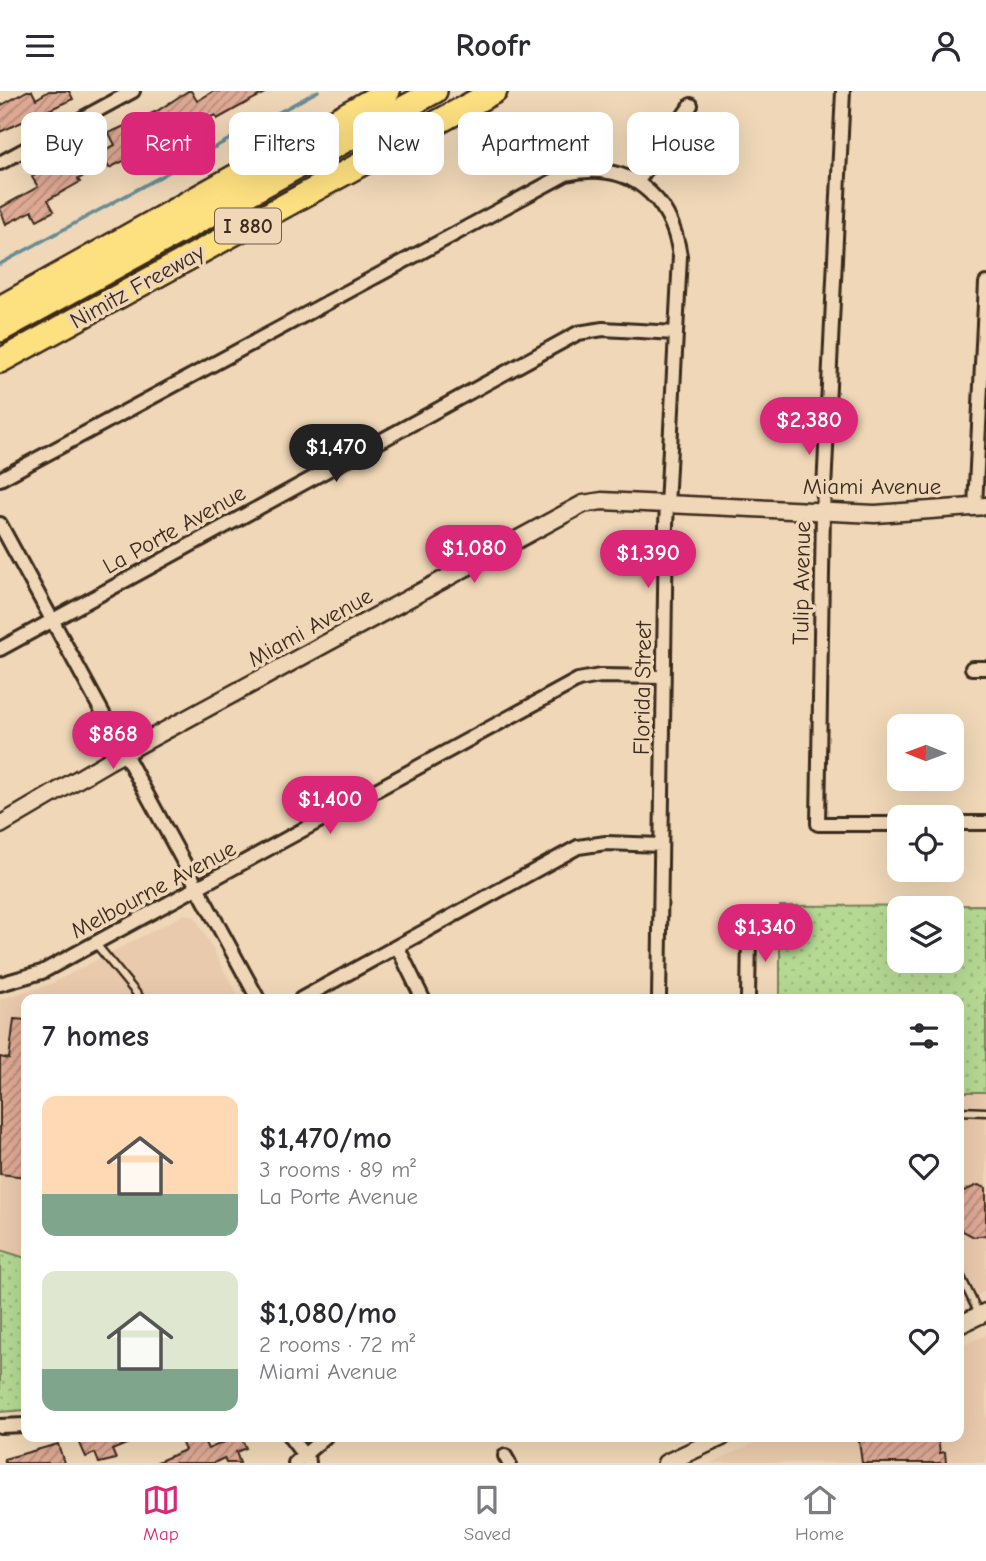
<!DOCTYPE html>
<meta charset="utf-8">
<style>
:root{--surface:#fff;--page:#f7f7f7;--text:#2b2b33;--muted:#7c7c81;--line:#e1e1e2;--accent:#db2777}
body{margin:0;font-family:"Comic Neue",sans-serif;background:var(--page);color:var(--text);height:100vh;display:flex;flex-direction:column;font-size:26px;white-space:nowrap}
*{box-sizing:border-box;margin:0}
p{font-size:23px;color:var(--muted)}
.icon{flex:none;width:38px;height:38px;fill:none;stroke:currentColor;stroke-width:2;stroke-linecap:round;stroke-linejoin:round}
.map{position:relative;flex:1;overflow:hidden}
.drawer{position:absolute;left:21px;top:903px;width:943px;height:448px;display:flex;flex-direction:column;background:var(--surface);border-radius:14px;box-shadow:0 7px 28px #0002}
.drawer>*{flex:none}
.guide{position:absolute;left:21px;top:21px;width:945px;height:63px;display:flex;gap:14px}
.needle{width:46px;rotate:271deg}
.buttons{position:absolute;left:887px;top:623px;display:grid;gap:14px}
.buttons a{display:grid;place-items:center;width:77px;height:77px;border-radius:14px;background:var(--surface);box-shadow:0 7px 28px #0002;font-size:35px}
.price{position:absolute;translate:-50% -60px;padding:0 16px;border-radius:24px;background:var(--accent);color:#fff;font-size:23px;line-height:46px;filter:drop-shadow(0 2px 4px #0008)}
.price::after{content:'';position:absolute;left:50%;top:42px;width:21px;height:16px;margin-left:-10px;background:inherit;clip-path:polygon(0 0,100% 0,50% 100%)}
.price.on{background:#222;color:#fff}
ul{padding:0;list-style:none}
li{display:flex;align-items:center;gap:21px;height:175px;padding:0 21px}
li span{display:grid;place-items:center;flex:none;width:196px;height:140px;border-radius:14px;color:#555}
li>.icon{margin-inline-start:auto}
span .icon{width:84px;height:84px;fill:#fffc;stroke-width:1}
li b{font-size:30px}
h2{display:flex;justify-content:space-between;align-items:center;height:84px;padding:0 21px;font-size:30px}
.chip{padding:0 24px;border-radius:14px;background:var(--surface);box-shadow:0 7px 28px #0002;font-size:24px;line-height:63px}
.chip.on{background:var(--accent);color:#fff}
header{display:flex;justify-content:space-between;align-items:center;height:91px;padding:0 21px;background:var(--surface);font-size:32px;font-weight:800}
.dock{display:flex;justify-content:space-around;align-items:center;height:98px;border-top:2px solid var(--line);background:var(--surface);font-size:19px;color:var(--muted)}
.dock a{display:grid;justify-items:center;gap:4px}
.dock .on{color:var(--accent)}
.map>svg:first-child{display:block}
.built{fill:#eacaad;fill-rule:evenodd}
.grass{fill:url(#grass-dots);stroke:#788258;stroke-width:2;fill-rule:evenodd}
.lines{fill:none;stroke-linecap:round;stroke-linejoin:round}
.stream{stroke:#678c95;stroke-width:3.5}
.building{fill:url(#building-hatch);stroke:#3b2a1e;stroke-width:2}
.service-casing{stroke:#3b2a1e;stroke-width:11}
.minor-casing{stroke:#3b2a1e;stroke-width:18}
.tertiary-casing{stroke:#3b2a1e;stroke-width:21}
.motorway-casing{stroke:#3b2a1e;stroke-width:28}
.service{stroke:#efd7b7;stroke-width:6}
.minor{stroke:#efd7b7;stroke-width:12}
.tertiary{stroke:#efd7b7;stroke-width:16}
.motorway{stroke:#fde080;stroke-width:23}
.labels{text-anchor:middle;stroke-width:7;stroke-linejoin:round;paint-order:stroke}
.shield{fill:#efd7b7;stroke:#715e4c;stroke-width:2}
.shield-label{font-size:21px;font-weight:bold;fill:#3b2a1e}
.street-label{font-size:23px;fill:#3b2a1e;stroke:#efd7b7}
</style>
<header><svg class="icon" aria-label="menu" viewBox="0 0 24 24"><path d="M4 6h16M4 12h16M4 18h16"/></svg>Roofr<svg class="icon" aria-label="person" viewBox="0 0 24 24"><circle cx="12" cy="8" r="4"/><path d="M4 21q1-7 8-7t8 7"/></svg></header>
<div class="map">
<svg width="986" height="1372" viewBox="0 0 986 1372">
<defs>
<pattern id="grass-dots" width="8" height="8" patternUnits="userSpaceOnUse" patternTransform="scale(1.75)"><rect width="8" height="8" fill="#b5d993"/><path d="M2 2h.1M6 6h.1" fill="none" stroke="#9dba7e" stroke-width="1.8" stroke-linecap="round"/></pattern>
<pattern id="building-hatch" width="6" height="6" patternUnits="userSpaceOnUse" patternTransform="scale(1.75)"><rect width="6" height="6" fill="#dfaa95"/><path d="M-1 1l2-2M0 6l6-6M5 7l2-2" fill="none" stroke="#b68b79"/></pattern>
</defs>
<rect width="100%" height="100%" fill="#efd7b7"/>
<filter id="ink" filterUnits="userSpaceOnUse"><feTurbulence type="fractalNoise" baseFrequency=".0143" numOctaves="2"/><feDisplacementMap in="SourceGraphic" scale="14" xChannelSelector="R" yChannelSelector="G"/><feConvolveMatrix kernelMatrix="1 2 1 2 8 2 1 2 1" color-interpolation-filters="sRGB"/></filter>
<g filter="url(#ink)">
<path class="built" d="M986,814V1200L959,1213V908H780V815ZM900,817H952V870H900Z
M185,823L195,826L240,908H26V1319L0,1321V908L49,894Z
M986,1244V1372H711L768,1346H959V1256Z"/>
<path class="grass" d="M986,814V1001H959V908H780V815ZM900,817H952V870H900Z
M0,1159L26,1167V1319L0,1321Z"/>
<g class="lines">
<path class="stream" d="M0,173L318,0"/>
</g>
<path class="building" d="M27,0H32L36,8L49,0H69L73,8L0,41V15Z
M188,0H191L197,10L214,0H268L217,28L215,24L205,29L201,22L183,31L190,43L175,51L170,43L130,63L132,66L109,77L107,73L78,88L80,91L48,109L54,120L37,129L32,120L6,133L0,117L38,96L32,86L87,55L93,65L115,54L109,42L157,20Z
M14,928L26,929V1086L0,1083V966L9,968Z
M978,1094L986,1097V1144L974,1146L959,1138V1102Z
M77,1346H89L91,1350L101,1346H143L112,1359L116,1368L99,1372L95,1362L86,1366Z
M179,1346H202L208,1358L227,1350L225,1346H241L246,1357L236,1361L240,1372H226L224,1367L214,1372H155L185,1359Z
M894,1346H938L940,1362L945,1361L946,1372H862L859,1350Z
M58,1353L64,1372H5L4,1368Z"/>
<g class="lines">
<g class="service-casing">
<path id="service" d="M96,853L141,908
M959,1020L986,1021
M959,1182L979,1223"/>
</g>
<g class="minor-casing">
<path id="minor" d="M843,0L823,420L818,733H900
M0,72L133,0
M638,90L691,14
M0,388L566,83C629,69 671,104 680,165L666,434L659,908
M975,416L986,192
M0,433L258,908
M0,558L578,242L603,238L676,242
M972,577H986
M952,732H986
M398,857L423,908
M0,893L42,881L578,589L600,585L662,586
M301,908L578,756L606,752L661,754
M748,908L749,842L762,829
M0,1335L26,1334
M290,1346L309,1371
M505,1365L509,1372
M295,1372L325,1346"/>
</g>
<g class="tertiary-casing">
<path id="tertiary" d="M0,734L109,670L583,413L602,410L875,423L986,415
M959,1234L986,1221
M666,1372L722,1346"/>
</g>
<g class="motorway-casing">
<path id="motorway" d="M0,217L388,0
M0,239L435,0
M0,270L495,0"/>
</g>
<use href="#service" class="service"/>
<use href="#minor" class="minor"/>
<use href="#tertiary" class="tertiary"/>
<use href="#motorway" class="motorway"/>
</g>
</g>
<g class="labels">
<rect class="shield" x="215" y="117.5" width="66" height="35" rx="5"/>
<g class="shield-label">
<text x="248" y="142">I 880</text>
</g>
<g class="street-label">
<text transform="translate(137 195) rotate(-29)" y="8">Nimitz Freeway</text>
<text x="872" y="403">Miami Avenue</text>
<text transform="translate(174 438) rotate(-29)" y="8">La Porte Avenue</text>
<text transform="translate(801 492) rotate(-89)" y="8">Tulip Avenue</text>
<text transform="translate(310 536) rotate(-29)" y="8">Miami Avenue</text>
<text transform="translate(642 597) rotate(-89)" y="8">Florida Street</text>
<text transform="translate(153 798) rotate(-28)" y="8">Melbourne Avenue</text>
</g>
</g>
</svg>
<div class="buttons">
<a><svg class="needle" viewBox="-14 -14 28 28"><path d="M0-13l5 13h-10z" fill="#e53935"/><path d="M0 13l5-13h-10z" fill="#7c7c81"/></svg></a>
<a><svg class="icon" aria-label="locate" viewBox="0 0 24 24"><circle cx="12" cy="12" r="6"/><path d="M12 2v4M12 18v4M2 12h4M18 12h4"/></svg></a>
<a><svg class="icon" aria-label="layers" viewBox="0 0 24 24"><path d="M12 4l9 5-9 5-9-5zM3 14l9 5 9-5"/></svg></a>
</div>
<b class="price" style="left:809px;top:366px">$2,380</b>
<b class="price on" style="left:336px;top:393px">$1,470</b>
<b class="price" style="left:474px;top:494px">$1,080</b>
<b class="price" style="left:648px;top:499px">$1,390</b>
<b class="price" style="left:113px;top:680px">$868</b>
<b class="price" style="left:330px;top:745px">$1,400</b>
<b class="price" style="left:765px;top:873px">$1,340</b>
<div class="guide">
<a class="chip">Buy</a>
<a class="chip on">Rent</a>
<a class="chip">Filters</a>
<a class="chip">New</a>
<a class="chip">Apartment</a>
<a class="chip">House</a>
</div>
<section class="drawer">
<h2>7 homes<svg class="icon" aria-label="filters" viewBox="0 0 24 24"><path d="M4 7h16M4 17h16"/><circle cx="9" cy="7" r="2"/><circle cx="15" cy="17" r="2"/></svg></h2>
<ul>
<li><span style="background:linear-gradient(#ffd9b3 70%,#7fa58c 0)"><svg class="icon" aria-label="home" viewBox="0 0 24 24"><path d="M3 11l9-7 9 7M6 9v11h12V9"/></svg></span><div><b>$1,470/mo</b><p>3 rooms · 89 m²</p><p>La Porte Avenue</p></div><svg class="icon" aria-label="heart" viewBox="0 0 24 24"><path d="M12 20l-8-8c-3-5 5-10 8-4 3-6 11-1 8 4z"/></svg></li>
<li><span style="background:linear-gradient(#dfe7d0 70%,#7fa58c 0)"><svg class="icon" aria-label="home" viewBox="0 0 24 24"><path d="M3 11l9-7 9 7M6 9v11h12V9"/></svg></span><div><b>$1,080/mo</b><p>2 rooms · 72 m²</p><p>Miami Avenue</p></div><svg class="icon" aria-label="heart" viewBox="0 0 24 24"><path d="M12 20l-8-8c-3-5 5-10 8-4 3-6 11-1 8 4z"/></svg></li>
</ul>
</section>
</div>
<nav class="dock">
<a class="on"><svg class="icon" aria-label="map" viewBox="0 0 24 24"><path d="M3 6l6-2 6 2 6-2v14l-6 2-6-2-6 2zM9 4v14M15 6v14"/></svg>Map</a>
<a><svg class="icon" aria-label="saved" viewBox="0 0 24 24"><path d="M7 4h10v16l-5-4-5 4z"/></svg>Saved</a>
<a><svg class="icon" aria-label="home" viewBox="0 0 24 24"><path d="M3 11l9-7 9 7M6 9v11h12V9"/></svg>Home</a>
</nav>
